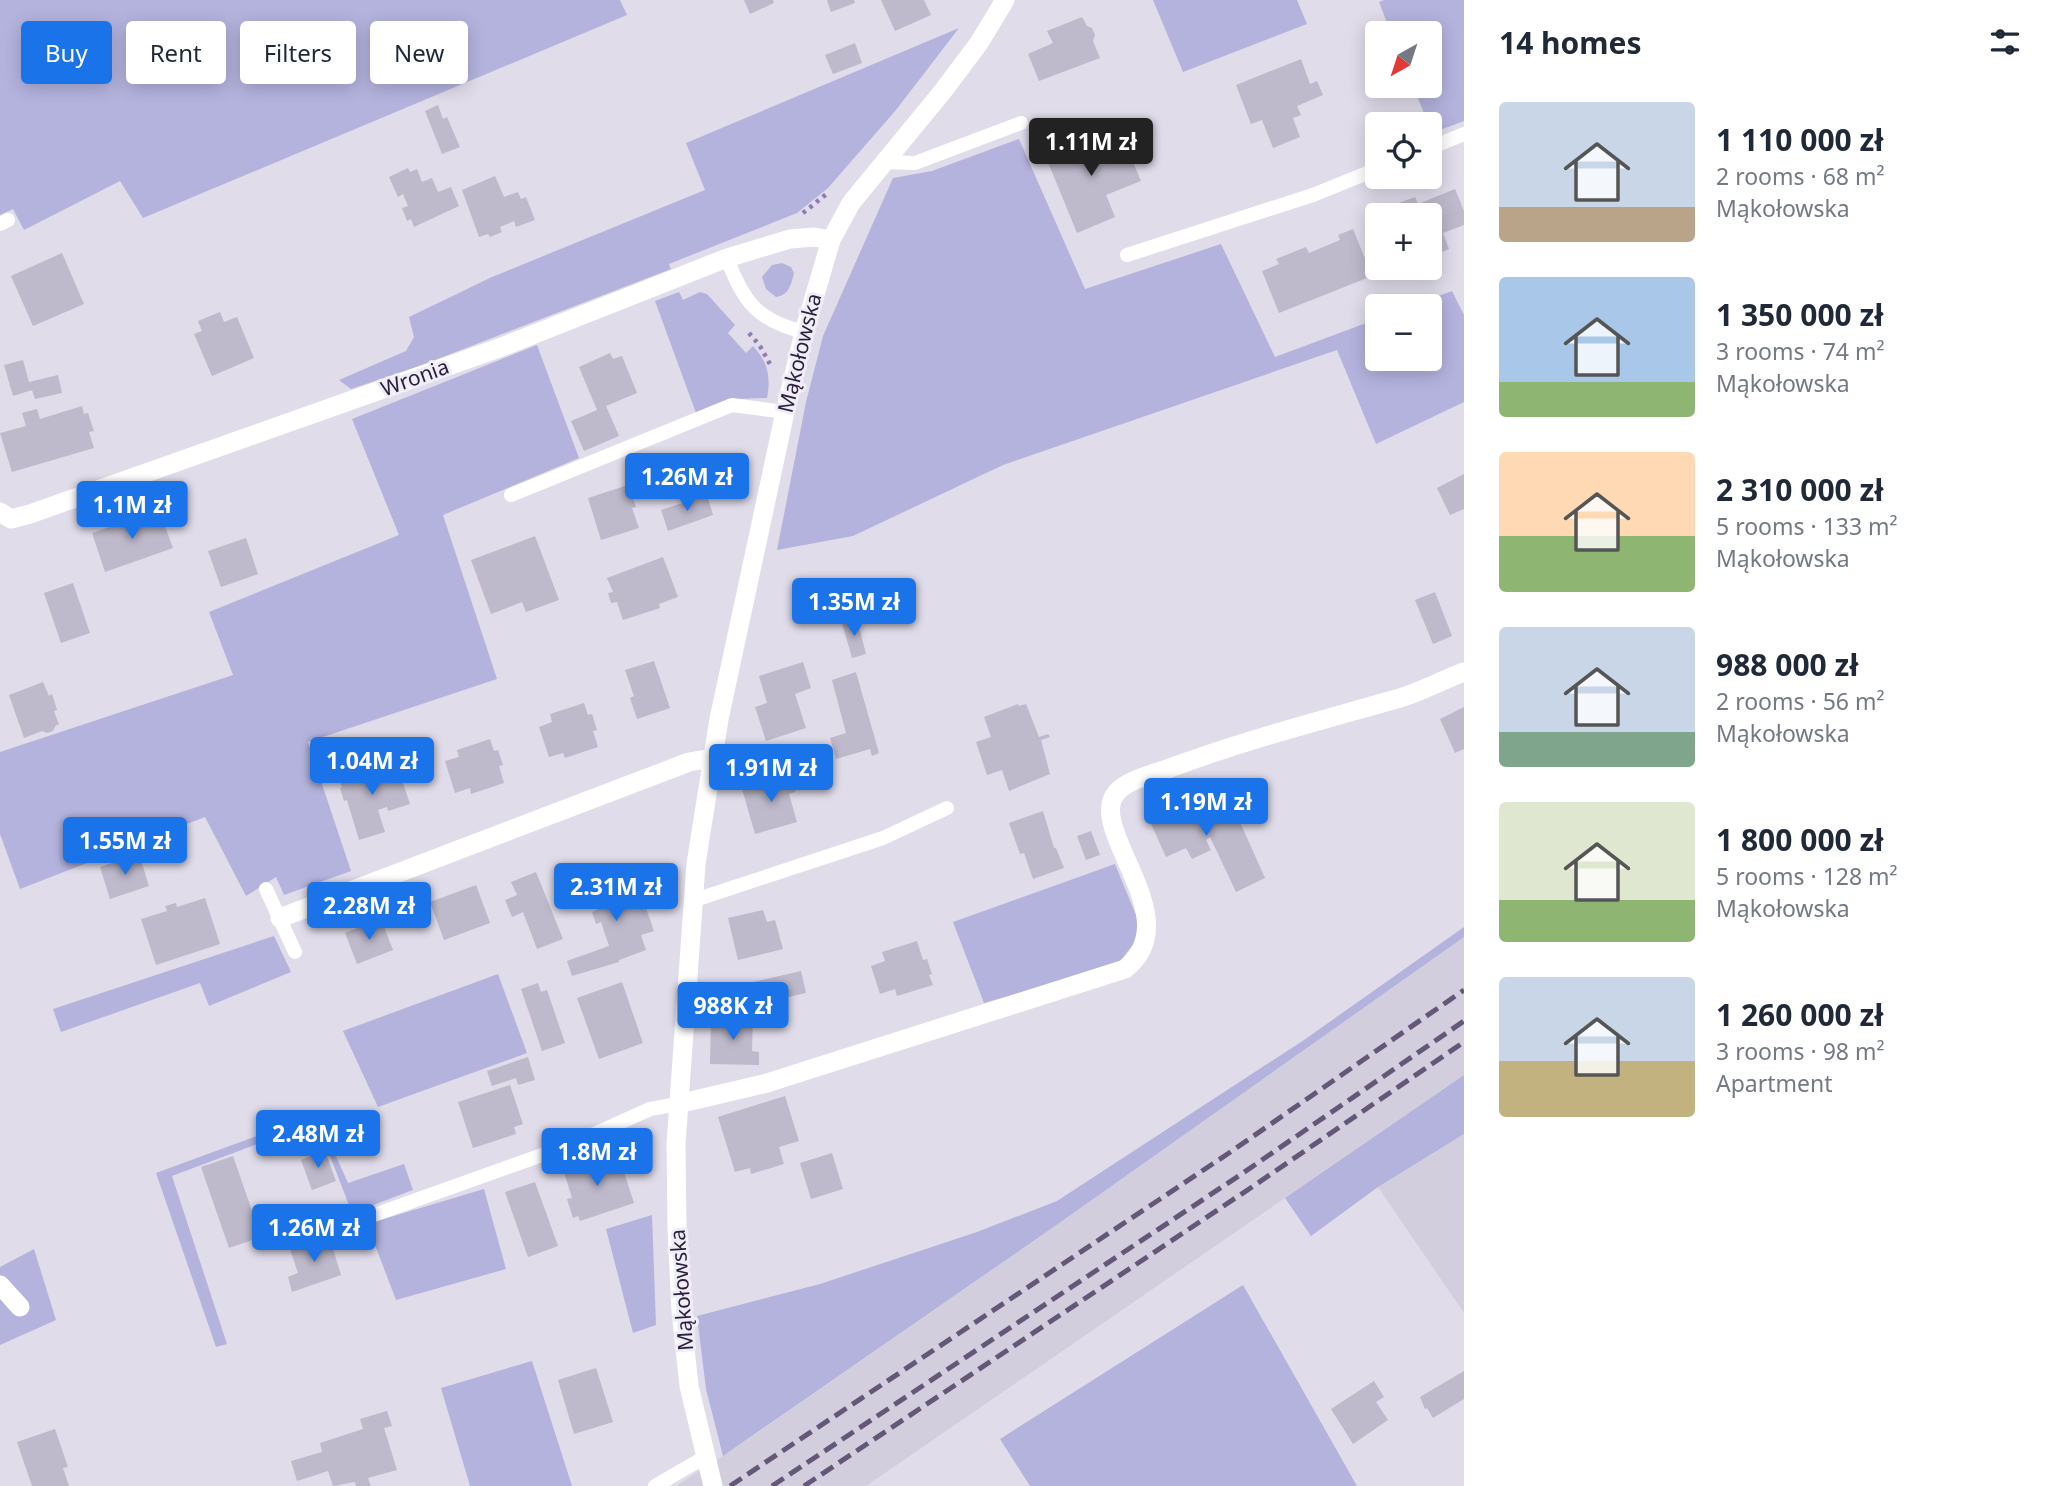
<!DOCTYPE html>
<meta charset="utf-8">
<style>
:root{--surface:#fff;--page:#f2f2f3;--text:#1f2937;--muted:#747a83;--accent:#1a73e8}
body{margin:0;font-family:"Noto Sans",sans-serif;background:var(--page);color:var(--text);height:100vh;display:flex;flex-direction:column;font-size:26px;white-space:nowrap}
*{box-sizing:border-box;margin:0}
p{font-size:23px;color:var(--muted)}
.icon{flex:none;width:38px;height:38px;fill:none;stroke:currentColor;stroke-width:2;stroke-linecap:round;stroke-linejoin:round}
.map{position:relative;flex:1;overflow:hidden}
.sheet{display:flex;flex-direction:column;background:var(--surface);width:595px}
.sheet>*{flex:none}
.banner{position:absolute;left:21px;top:21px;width:665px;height:63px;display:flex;gap:14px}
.needle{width:46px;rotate:219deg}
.controls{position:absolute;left:1365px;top:21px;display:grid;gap:14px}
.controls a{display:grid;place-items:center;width:77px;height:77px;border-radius:7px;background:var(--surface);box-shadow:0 4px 18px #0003;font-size:35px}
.price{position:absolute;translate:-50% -60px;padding:0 16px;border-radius:7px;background:var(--accent);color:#fff;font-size:23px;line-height:46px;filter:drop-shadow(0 2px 4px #0008)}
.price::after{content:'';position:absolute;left:50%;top:42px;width:21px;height:16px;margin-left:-10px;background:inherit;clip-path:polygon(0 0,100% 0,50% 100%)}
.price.active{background:#222;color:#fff}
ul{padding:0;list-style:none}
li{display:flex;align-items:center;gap:21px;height:175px;padding:0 35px}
li span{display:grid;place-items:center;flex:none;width:196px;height:140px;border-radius:7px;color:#555}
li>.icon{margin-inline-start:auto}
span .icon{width:84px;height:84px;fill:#fffc;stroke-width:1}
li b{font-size:30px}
h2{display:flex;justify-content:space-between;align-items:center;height:84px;padding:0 35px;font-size:30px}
.chip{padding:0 24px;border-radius:7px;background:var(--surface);box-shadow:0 4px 18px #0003;font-size:24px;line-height:63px}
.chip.active{background:var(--accent);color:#fff}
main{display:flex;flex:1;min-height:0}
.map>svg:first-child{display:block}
.built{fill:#d3cede}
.green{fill:#b3b3de}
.building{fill:#beb9cb}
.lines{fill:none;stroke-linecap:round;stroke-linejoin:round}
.path{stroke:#917ab1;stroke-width:4.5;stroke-dasharray:3.5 5;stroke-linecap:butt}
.service{stroke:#fff;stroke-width:14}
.minor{stroke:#fff;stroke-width:19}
.tertiary{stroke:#fff;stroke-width:19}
.rail{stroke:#655777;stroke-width:5;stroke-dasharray:14 7;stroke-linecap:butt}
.labels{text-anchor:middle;stroke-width:6;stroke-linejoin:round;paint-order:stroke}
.street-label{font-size:21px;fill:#2b1d3b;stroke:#efedf7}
</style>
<main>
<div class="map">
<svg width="1464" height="1486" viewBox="0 0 1464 1486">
<rect width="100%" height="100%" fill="#e0dcea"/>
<path class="built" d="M1464,937V1075L866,1486H676L741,1444L1055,1226Z
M1464,1134V1313L1378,1187Z"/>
<path class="green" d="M0,0H620L627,15L143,218L120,181L24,230L13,209L0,215Z
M1153,0H1297L1307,24L1183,72Z
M1384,0H1464V121L1432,133L1413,86H1430V33H1391L1379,2Z
M959,28L896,110L828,188L797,213L669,264L671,269L422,365L351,389L339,380L406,351L414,337L409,317L492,277L705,190L686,143Z
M1019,139L1085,289L1221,244L1275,357L1377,319V359H1430V306H1411L1452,291L1464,315V402L1376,444L1337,350L1003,465L853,536L777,550L806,402L823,336L893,178L932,171Z
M782,263L791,267L794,273C791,285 789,295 776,297L766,289L762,277L772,265Z
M679,292L683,300L700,292L707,294L735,325L728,333L746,353L753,346C768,362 771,377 767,398L736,399L696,413L655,301Z
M537,345L579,458L443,515L497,679L308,742L351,871L284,895L276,877L246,896L205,817L20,889L0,834V752L233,675L209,612L399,535L352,419Z
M1115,864L1138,920L1139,937L1117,965L984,1003L953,922Z
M1464,927V937L1055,1226L723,1456L706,1389L697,1316L820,1284L977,1232L1057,1201L1304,1040Z
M274,936L291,972L209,1006L200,983L61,1032L53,1009Z
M498,974L527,1053L378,1107L343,1031Z
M1464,1075V1134L1378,1187L1311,1236L1285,1198Z
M317,1114L348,1183L404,1164L413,1190L352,1213L320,1130L305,1126L172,1176L227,1344L216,1347L156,1173Z
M484,1189L506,1269L396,1300L367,1224Z
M652,1215L656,1325L633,1333L606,1229Z
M34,1249L56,1320L0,1345V1267Z
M1243,1285L1357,1486H1030L1000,1439Z
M532,1361L572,1486H470L441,1388Z"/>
<path class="building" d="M744,0H773L774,3L750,14Z
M827,0H854L855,3L831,12Z
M881,0H924L931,15L895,31Z
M1082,17L1087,26L1092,28L1095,35L1093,41L1100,58L1039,81L1028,54L1053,43L1047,31Z
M855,43L862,63L833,74L825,55Z
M1301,59L1310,84L1317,81L1323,95L1297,106L1301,115L1293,118L1300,137L1273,148L1262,120L1251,124L1236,85Z
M438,105L443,119L447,117L460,147L442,154L425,111Z
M1101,131L1108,147L1124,141L1141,181L1106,195L1115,217L1077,233L1045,155Z
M408,168L410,172L417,169L422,182L432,178L438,192L451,187L459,206L414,227L411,219L407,221L402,208L408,206L403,194L398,197L389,177Z
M495,176L504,197L518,192L521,199L526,197L535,220L516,227L514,221L500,227L502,232L490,237L488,234L479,237L462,190Z
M1455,189L1464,211V225L1443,233L1449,249L1430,257V215H1391L1388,207L1415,197L1418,204Z
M1353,229L1372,276L1279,313L1262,271L1279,264L1276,259L1306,247L1309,253L1340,240L1338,235Z
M62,253L84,304L33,326L11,276Z
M220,312L224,322L237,317L254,358L212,376L194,334L202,331L198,321Z
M610,353L613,359L622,356L637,393L606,406L619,436L584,451L571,421L597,410L579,367Z
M23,360L29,382L58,375L62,393L35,399L32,390L13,396L4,365Z
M82,406L84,414L88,413L94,431L89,432L94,448L12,472L0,433L26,426L22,413L37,409L40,419Z
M1464,474V509L1450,515L1437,488Z
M628,485L636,507L632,508L639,528L601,540L588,498Z
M707,495L713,515L668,531L661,510Z
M159,510L173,548L105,572L92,533Z
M535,536L559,600L526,612L522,602L491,614L471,560Z
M246,538L258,574L221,587L208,551Z
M663,557L678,597L659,604L660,608L623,620L617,602L611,603L608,593L613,592L607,578Z
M73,583L90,633L61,643L44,593Z
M1435,592L1452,636L1433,644L1415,600Z
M857,619L866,654L852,658L842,623Z
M654,661L670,708L637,719L630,698L634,696L625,670Z
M803,662L811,688L795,694L806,728L766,741L755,707L767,703L759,676Z
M856,672L879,753L872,756L870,749L836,759L830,738L846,733L832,680Z
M43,682L49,696L52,694L57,710L54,711L59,725H56L53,731L47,733L42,731L24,738L9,695Z
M584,703L588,715L592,714L597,730L593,731L598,747L565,758L563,753L549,757L539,727L552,722L550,714Z
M1018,704L1019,706L1026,704L1039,737L1048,734L1050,737L1041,740L1050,774L1009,791L1002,770L987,775L976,742L991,737L984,717Z
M1464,707V749L1455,753L1440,719Z
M490,739L494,751L498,750L503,765L499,766L504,783L471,794L470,788L455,793L445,761L459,757L457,750Z
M370,765L383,773L398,768L410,804L388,811L387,807L378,810L385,832L359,840L347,800L344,801L340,788L342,787L338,776Z
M788,775L794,778L798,786L795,792L789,794L797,822L755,834L742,789Z
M1196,790L1211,823L1235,811L1265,878L1236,892L1210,837L1206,840L1211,850L1192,859L1186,848L1166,857L1146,813Z
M1043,811L1054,848H1056L1064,868L1033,879L1024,853L1020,854L1009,823Z
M1091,831L1100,855L1086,860L1077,836Z
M139,854L149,886L110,899L100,867Z
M633,871L654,931L641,935L646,950L619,960V962L572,976L567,961L609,946L601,922L596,924L592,912L597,910L589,887Z
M536,872L563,939L537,949L523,912L512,917L505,900L517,895L511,882Z
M476,885L490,923L444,940L430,902Z
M205,898L220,944L156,965L141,919L167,911L165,906L176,903L177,907Z
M763,910L767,922L775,920L783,949L738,960L728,918Z
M381,919L393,950L357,964L345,933Z
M917,941L923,960L927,959L932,974L929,975L933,985L897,996L895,989L880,994L871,966L885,961L882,952Z
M801,971L806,993L750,1006L745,984Z
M622,982L643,1043L599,1059L577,998Z
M538,983L541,992L547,990L565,1043L542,1051L521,989Z
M711,1018L753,1019L752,1051L759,1052V1065L710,1064Z
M528,1057L535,1080L518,1085L516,1078L492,1086L487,1071Z
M510,1085L523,1124L514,1127L516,1134L473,1148L458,1102Z
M785,1096L799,1141L779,1147L784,1164L751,1174L750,1168L735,1172L718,1117Z
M325,1151L336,1181L312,1190L301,1160Z
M832,1153L843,1189L811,1199L800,1163Z
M233,1156L261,1237L229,1248L201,1167Z
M619,1157L634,1203L580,1221L578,1216L573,1218L567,1199L572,1198L563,1169L591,1160L593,1164Z
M535,1182L558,1246L528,1257L505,1192Z
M329,1236L341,1275L292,1292L288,1277L298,1273L290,1249Z
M596,1368L613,1422L574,1434L558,1380Z
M1464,1371V1399L1433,1418L1427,1408L1425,1409L1420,1397Z
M1374,1381L1384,1397L1376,1402L1388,1420L1353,1444L1331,1409Z
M387,1411L392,1426L384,1428L397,1470L368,1478L371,1486H356L355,1482L333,1486L328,1471L297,1481L291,1461L322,1452L320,1443L363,1429L360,1419Z
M55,1429L68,1467L63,1468L69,1486H32L17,1442Z"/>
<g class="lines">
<path class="path" d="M803,213L829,192
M749,333L760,346L771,366"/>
<path class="service" d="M1430,148L1464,134
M883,162L915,163L1021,123
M0,224L8,220
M1127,255L1313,195L1377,169
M727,258C743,302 758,321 804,332
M511,495L732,405L785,412
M266,889L295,952
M692,901L883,838L947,808
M371,1216L570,1145L650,1109L678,1104
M655,1486L705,1457"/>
<path class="minor" d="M0,512L11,519L30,514L499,348L727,258L790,239L814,237L831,240
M280,918L689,762L712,758
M678,1104L767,1083L1125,969C1190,918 1084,828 1117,792C1129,779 1154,774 1170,768C1245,740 1323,720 1400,698C1422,691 1443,680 1464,672
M0,1285L20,1307"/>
<path class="tertiary" d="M713,1486L689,1386L681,1311L677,1229L676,1144L696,864L719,719L785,412L804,332L831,240L851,203L943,91L979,43L1005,0"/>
<path class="rail" d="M730,1486L1229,1153L1464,990
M772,1486L1243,1173L1464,1021
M804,1486L1252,1187L1464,1042"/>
</g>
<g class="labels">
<g class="street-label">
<text transform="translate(800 353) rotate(-76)" y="7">Mąkołowska</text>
<text transform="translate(415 378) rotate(-20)" y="7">Wronia</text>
<text transform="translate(682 1290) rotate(-94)" y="7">Mąkołowska</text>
</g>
</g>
</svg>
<div class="controls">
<a><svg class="needle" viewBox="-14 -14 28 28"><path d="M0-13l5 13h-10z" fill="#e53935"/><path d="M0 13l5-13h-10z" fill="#747a83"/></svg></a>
<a><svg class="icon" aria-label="locate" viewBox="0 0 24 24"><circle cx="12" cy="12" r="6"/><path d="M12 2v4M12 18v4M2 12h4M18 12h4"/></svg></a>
<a>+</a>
<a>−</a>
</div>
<b class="price active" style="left:1091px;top:178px">1.11M zł</b>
<b class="price" style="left:687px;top:513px">1.26M zł</b>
<b class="price" style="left:132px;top:541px">1.1M zł</b>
<b class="price" style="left:854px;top:638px">1.35M zł</b>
<b class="price" style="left:372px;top:797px">1.04M zł</b>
<b class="price" style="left:771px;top:804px">1.91M zł</b>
<b class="price" style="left:1206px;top:838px">1.19M zł</b>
<b class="price" style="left:125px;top:877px">1.55M zł</b>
<b class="price" style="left:616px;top:923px">2.31M zł</b>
<b class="price" style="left:369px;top:942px">2.28M zł</b>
<b class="price" style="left:733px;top:1042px">988K zł</b>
<b class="price" style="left:318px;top:1170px">2.48M zł</b>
<b class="price" style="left:597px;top:1188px">1.8M zł</b>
<b class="price" style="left:314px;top:1264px">1.26M zł</b>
<div class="banner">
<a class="chip active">Buy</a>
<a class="chip">Rent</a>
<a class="chip">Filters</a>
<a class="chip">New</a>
</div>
</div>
<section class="sheet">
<h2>14 homes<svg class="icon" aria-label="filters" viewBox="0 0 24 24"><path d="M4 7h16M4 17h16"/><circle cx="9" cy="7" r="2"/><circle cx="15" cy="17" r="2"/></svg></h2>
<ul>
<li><span style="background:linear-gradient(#c9d6e8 75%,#b9a48a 0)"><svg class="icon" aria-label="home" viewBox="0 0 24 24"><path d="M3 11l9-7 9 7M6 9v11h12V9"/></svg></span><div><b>1 110 000 zł</b><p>2 rooms · 68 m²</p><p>Mąkołowska</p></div></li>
<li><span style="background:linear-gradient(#a9c7e8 75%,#8fb573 0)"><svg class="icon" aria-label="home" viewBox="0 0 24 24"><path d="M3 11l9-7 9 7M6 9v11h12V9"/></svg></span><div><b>1 350 000 zł</b><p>3 rooms · 74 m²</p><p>Mąkołowska</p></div></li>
<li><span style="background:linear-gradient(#ffd9b3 60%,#8fb573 0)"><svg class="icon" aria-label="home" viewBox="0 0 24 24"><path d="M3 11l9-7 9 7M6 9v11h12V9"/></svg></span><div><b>2 310 000 zł</b><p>5 rooms · 133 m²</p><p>Mąkołowska</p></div></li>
<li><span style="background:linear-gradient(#c9d6e8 75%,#7fa58c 0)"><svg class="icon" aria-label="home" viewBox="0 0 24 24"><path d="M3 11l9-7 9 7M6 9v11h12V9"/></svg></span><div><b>988 000 zł</b><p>2 rooms · 56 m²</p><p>Mąkołowska</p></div></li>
<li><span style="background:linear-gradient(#dfe7d0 70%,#8fb573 0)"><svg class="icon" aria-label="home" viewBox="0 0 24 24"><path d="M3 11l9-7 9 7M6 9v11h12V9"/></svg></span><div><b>1 800 000 zł</b><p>5 rooms · 128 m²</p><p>Mąkołowska</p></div></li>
<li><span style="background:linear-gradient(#c9d6e8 60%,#c2b280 0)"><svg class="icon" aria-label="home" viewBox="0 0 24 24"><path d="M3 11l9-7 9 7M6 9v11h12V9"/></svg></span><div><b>1 260 000 zł</b><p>3 rooms · 98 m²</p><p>Apartment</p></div></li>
</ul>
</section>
</main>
